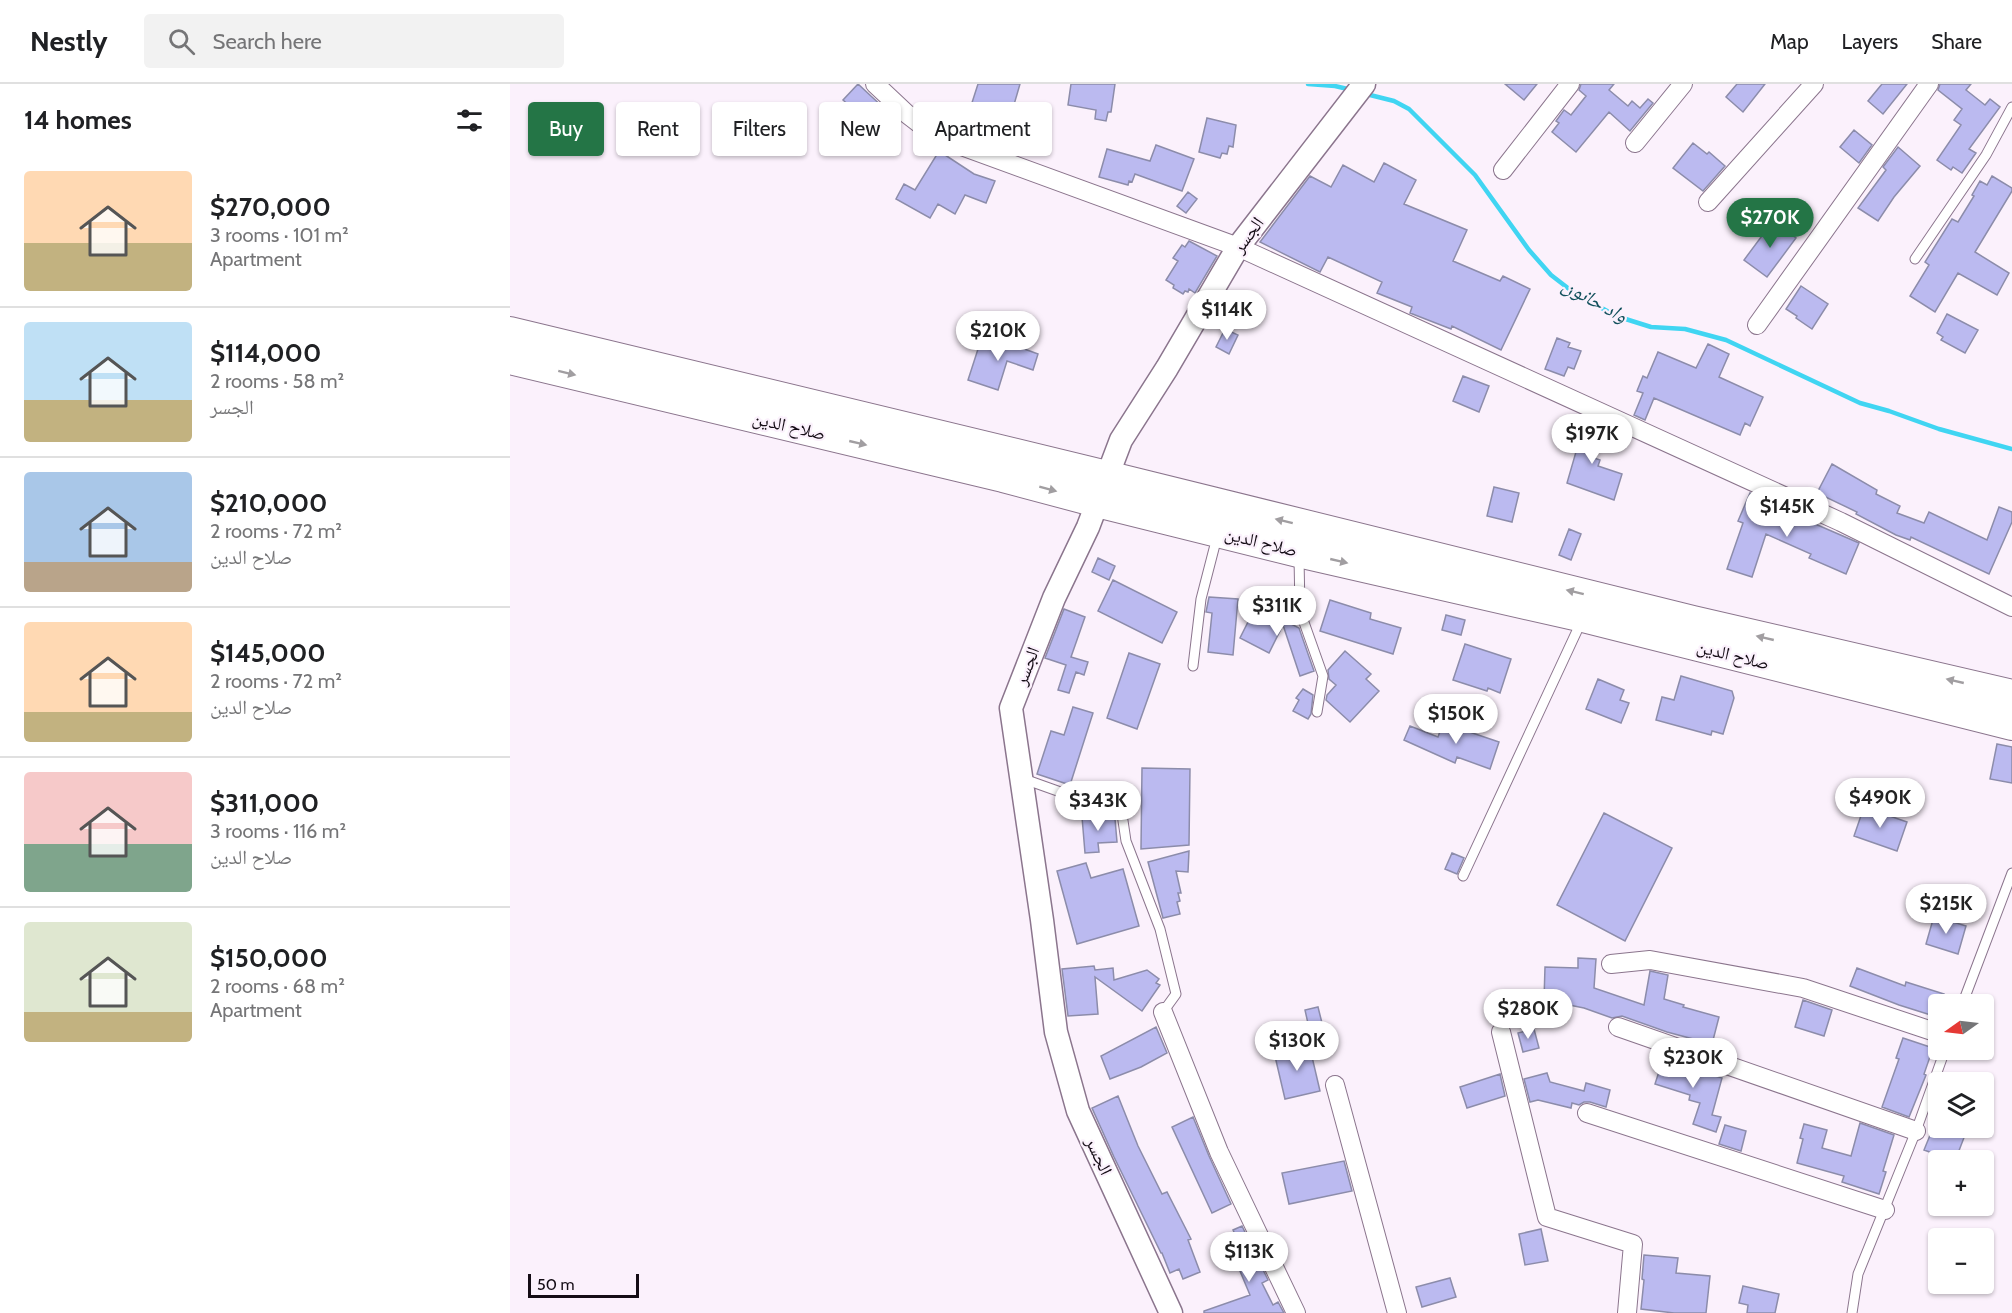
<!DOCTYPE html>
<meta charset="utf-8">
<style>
:root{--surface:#fff;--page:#f2f2f2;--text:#202124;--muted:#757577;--line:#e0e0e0;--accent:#247546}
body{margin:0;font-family:Cabin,"Noto Naskh Arabic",sans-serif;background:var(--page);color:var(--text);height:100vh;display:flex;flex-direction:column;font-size:22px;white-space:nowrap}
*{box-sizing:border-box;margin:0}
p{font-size:20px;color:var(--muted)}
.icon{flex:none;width:33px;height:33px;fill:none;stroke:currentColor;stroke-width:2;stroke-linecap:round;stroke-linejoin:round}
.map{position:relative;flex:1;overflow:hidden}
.sheet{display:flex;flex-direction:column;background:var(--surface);width:510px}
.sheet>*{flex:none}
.banner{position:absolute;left:18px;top:18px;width:570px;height:54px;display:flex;gap:12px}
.needle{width:39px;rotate:256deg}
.tools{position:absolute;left:1418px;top:910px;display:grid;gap:12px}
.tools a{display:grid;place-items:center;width:66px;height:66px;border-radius:6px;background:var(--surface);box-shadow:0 2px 4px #0004;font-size:30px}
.scale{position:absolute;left:18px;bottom:15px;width:111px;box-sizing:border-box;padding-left:6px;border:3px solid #140c15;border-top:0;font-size:16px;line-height:21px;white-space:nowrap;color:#140c15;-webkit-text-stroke:4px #fbf1fc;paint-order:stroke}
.price{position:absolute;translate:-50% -51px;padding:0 14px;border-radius:21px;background:#fff;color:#222;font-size:20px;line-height:39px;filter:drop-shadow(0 2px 3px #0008)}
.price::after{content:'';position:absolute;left:50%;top:36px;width:18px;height:14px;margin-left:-9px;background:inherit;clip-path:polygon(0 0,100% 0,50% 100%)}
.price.selected{background:var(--accent);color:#fff}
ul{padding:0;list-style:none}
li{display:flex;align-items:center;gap:18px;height:150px;padding:0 24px}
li+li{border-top:2px solid var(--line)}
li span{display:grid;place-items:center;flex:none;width:168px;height:120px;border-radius:6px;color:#555}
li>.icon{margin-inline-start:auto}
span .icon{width:72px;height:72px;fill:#fffc;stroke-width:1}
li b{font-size:26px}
h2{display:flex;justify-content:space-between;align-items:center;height:72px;padding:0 24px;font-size:26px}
.tag{padding:0 21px;border-radius:6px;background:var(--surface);box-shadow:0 2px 4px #0004;font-size:21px;line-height:54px}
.tag.selected{background:var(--accent);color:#fff}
header{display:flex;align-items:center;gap:36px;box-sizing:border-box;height:84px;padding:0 30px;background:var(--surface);border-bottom:2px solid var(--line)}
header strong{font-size:28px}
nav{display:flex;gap:33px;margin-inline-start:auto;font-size:21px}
.search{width:420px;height:54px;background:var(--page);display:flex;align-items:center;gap:15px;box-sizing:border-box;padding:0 21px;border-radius:6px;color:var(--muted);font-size:22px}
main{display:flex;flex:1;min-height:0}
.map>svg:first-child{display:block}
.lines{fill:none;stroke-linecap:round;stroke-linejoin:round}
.stream{stroke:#40d5f2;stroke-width:4.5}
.building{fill:#bbbaf0;stroke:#8c8caa;stroke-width:1.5}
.service-casing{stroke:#8b758d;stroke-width:11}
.minor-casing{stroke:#8b758d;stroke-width:20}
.tertiary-casing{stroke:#8b758d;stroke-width:25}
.trunk-casing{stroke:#8b758d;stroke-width:32}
.service{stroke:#fff;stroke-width:9}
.minor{stroke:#fff;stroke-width:18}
.tertiary{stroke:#fff;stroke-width:22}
.trunk{stroke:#fff;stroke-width:30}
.oneway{fill:#a19ea1}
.labels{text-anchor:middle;stroke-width:4.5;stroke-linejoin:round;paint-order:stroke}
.street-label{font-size:18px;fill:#140c15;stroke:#fbf1fc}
.water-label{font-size:20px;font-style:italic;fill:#13515d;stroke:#fbf1fc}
</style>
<header>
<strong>Nestly</strong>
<div class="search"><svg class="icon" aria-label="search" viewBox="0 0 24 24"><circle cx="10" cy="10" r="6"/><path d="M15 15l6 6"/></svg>Search here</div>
<nav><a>Map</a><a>Layers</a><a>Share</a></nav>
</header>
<main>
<section class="sheet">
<h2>14 homes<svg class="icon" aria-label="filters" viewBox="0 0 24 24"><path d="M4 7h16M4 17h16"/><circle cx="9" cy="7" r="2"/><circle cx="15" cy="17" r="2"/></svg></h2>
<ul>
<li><span style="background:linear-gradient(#ffd9b3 60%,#c2b280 0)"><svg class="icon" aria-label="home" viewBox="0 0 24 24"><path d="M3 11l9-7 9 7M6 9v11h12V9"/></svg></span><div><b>$270,000</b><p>3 rooms · 101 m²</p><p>Apartment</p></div></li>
<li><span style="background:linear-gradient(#bfe0f5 65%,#c2b280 0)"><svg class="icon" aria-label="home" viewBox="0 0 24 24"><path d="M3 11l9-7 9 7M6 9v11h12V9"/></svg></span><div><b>$114,000</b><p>2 rooms · 58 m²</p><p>الجسر</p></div></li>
<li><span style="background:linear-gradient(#a9c7e8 75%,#b9a48a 0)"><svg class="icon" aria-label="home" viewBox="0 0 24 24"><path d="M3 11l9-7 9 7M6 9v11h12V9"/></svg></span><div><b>$210,000</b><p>2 rooms · 72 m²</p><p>صلاح الدين</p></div></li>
<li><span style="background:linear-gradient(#ffd9b3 75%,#c2b280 0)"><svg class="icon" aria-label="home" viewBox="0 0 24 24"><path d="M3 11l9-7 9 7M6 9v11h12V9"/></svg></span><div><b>$145,000</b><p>2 rooms · 72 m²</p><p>صلاح الدين</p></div></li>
<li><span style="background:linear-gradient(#f6c9c9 60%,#7fa58c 0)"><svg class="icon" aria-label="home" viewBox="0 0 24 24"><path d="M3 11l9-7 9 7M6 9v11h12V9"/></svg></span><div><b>$311,000</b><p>3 rooms · 116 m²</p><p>صلاح الدين</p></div></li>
<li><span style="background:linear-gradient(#dfe7d0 75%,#c2b280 0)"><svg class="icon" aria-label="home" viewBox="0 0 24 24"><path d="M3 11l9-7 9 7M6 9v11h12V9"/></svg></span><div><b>$150,000</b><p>2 rooms · 68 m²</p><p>Apartment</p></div></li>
</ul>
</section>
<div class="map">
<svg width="1502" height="1229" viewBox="0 0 1502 1229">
<rect width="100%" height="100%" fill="#fbf1fc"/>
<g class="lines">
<path class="stream" d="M798,0L825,2L842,6
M856,10L884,17L899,25L965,91L1019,166L1041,191L1063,208L1106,232L1141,243L1175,245L1216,256L1350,319L1379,327L1429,345L1502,365"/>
</g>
<path class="building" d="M348,0L376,26L362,42L333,16Z
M468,0H510L494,55L470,48L469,51L443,43L449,24L459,28Z
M561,0H605L601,28H598L596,37L585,35L586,26L558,21Z
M995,0H1027L1014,16Z
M1071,0H1104L1099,6L1118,22L1122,17L1130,24L1138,15L1143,19L1120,47L1099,28L1066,68L1042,48L1049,39L1046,37L1054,26L1061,31L1076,12L1069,6Z
M1227,0H1255L1233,28L1216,13Z
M1372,0H1397L1373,30L1358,17Z
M1430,0H1461L1456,6L1475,21L1480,15L1490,23L1459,65L1466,69L1452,89L1443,83L1441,86L1427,76L1451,41L1444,36L1452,25L1428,6Z
M697,34L726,41L723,63L719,62L717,70L712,69L710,74L689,68Z
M1344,46L1362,61L1349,79L1330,63Z
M1183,59L1197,70L1199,68L1215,82L1193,107L1163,84Z
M646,61L684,75L672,107L625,90L622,98L619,97L618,101L589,93L597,65L640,77Z
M1388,63L1410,82L1384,113L1368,137L1348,124L1376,86L1373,83Z
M429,67L464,90L485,97L476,119L455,111L445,130L428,120L420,134L386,115L394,100L405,106Z
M874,79L906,96L894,120L957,146L943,177L990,197L993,192L1020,205L991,266L942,242L941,245L900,229L902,223L867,209L872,198L818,173L810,188L750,158L800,92L821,103L833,81L864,98Z
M1482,92L1502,104V107L1465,168L1499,189L1487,211L1448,189L1425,228L1400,212L1419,181L1415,178L1442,135L1448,138L1464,112L1462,111L1470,97L1477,101Z
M678,108L687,115L676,129L667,122Z
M1263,137L1286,154L1257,193L1234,176Z
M679,157L707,172L685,209L679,205L678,208L675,207L673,210L663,204L664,201L656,196L668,177L663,174L672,161L675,163Z
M1291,202L1318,220L1302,245L1286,234L1287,232L1276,225Z
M1437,230L1468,246L1455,269L1431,256L1433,253L1427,249Z
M715,245L728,251L719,270L706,263Z
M479,252L528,270L523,286L497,277L488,306L458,296L469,262L475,264Z
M1047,254L1060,259L1058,263L1071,267L1064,285L1058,283L1054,292L1035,285Z
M1198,260L1219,270L1209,293L1253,313L1240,342L1235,339L1230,351L1144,314L1135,336L1124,331L1133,309L1127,307L1133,292L1137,294L1148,268L1186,284Z
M953,292L979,302L969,328L943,317Z
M1070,338L1092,345L1084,374L1090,376L1088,382L1112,390L1104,416L1057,399L1068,361L1064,359Z
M1322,380L1367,406L1366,410L1390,422L1387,429L1414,439L1419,428L1477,456L1489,423L1502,428V438L1479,490L1401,453L1400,456L1386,451L1346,430L1347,428L1307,409Z
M984,403L1009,409L1002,438L977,432Z
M1240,409L1267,421L1266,423L1349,459L1336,490L1299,474L1301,470L1256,450L1242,493L1217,485L1233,439L1228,437Z
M1059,445L1071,450L1061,476L1049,471Z
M588,474L605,482L599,496L582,488Z
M603,496L667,528L652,559L588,527Z
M699,513L728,515L723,571L698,568L702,529L696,528Z
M820,516L861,529L860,535L891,544L883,570L810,547Z
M746,522L789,544L804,587L790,592L773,541L759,569L730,554Z
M554,525L575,533L561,573L578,578L574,591L566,588L559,609L548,606L556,581L535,574Z
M936,531L955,536L951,551L932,546Z
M955,560L1001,575L990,609L978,604L977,607L943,596Z
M835,567L861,590L856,595L869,607L840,638L816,616L817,611L826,601L819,595L818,586Z
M619,569L650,580L627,645L597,634Z
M1171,592L1222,607L1224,614L1213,650L1202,647L1201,651L1146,636L1152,613L1164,616Z
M1088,595L1114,606L1110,616L1119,619L1111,639L1076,625Z
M793,605L803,611L801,630L798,635L783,627L789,616L786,614Z
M563,623L583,629L560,701L527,690L541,647L554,651Z
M933,639L989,658L980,685L947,673L945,679L894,656L900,642L928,653Z
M1487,660L1502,663V699L1480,695Z
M632,684L680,685L679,761L631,765Z
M1354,723L1397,738L1387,767L1344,752Z
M1094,729L1162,764L1115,857L1047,821Z
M597,732L605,735L607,758L588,759L589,768L575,769L572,733Z
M679,767L678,788L666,787L671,809H668L670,817L667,818L670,830L653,834L638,778Z
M942,769L954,774L947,790L935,785Z
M576,779L581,794L613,785L629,842L567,860L547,787Z
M1424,832L1456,842L1448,870L1416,860Z
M1068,874L1086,875L1084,904L1134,921L1140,887L1158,891L1154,915L1174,921L1173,923L1209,933L1202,960L1157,948L1112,932L1102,934L1074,924L1034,916L1035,883L1068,884Z
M584,882L585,886L603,884L604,896L637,886L649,895L646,899L650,901L632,927L585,893L588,930L558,932L552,885Z
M1347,884L1395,902L1396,898L1434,910L1430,921H1428L1427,933L1389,921L1340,902Z
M1293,916L1322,926L1314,952L1285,943Z
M808,923L817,959L803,962L795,926Z
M646,943L657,969L631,983L600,995L591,972Z
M1024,945L1029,964L1013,968L1008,949Z
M1393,954L1423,964L1414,990L1416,991L1399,1033L1372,1023L1389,975L1386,974Z
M799,960L810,1007L775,1015L764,968Z
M1154,972L1179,980L1178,984L1212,994L1202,1031L1211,1033L1206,1048L1183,1040L1190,1019L1179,1016L1180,1011L1145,1000Z
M1037,989L1040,998L1074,1007L1076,999L1100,1006L1096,1023L1080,1018H1074L1069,1021L1062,1019L1061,1024L1028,1016L1020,1018L1014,995Z
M990,990L995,1012L957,1024L950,1003Z
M608,1012L628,1062L652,1110L657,1108L681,1155L678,1156L690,1188L673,1195L669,1185L660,1189L652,1169H651L604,1073L582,1024Z
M683,1033L699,1072L721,1120L702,1129L662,1043Z
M1350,1039L1384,1051L1373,1087L1376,1088L1369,1110L1332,1098L1334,1092L1287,1079L1293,1055L1290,1054L1294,1040L1317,1046L1312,1064L1341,1072Z
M1215,1041L1236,1047L1231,1067L1209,1060Z
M1423,1044H1438L1455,1051L1445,1077L1414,1066Z
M834,1077L842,1107L779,1120L772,1089Z
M732,1142L758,1196L752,1199L763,1221L768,1218L774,1229H694V1227L740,1211L722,1168L731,1164L723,1146Z
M1031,1145L1038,1177L1015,1181L1009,1150Z
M1134,1171L1168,1174L1166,1189L1200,1192L1196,1229H1164L1131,1225L1134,1196L1132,1195Z
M940,1194L946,1213L912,1223L906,1203Z
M1233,1202L1269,1210L1265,1229H1237L1238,1221L1229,1219Z"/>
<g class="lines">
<g class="service-casing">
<path id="service" d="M1405,175L1476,71L1502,23
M789,473L790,527L813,592L807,628
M683,582L691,515L707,453
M514,695L612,730L616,757L650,845L666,910L653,928
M953,792L1072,536
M1452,921L1502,789
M1342,1229L1348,1190L1406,1047L1435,966"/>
</g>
<g class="minor-casing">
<path id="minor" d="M365,0L397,30L427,53L728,163L1331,438L1502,523
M1125,59L1173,0
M993,86L1060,0
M1198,118L1304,0
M1247,241L1419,0
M1101,880L1140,876L1293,904L1428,949
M653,928L709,1068L786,1229
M1108,943L1406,1047
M991,948L1037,1133L1123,1160L1117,1229
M825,1001L887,1229
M1077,1029L1375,1126"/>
</g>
<g class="tertiary-casing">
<path id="tertiary" d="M661,1229L568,1027L546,948L532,836L501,624L544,514L578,443L611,356L657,284L728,163L854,0"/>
</g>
<g class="trunk-casing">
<path id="trunk" d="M0,248L597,392L1183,537L1502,611
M0,275L493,393L587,418L788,468L1073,533L1502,641"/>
</g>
<use href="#service" class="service"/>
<use href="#minor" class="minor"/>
<use href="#tertiary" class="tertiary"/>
<use href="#trunk" class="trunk"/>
</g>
<defs><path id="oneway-solid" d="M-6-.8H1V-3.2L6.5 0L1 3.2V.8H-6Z" transform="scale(1.5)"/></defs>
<g class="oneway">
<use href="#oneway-solid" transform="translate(57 289) rotate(14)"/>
<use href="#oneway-solid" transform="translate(348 359) rotate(13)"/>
<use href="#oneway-solid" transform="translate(538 405) rotate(15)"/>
<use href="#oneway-solid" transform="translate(774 437) rotate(-166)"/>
<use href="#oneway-solid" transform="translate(829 477) rotate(13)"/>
<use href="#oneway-solid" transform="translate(1065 508) rotate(-166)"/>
<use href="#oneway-solid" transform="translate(1255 554) rotate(-167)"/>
<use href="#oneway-solid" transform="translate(1445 597) rotate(-167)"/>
</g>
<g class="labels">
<g class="street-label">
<text transform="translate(738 151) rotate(-54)" y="6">الجسر</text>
<text transform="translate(279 342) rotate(13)" y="6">صلاح الدين</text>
<text transform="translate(751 458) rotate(14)" y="6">صلاح الدين</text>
<text transform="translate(1223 571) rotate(14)" y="6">صلاح الدين</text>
<text transform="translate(517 582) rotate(-69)" y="6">الجسر</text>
<text transform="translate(589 1072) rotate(65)" y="6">الجسر</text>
</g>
<g class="water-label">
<text transform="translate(1085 216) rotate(29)" y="7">واد حانون</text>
</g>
</g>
</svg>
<div class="tools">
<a><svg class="needle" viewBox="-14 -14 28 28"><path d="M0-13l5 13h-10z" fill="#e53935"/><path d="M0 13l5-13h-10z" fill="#757577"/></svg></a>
<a><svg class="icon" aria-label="layers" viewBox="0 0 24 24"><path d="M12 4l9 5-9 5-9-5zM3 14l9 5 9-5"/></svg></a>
<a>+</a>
<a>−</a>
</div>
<div class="scale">50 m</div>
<b class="price selected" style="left:1260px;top:165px">$270K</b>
<b class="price" style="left:717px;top:257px">$114K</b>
<b class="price" style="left:488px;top:278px">$210K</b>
<b class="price" style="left:1082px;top:381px">$197K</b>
<b class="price" style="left:1277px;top:454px">$145K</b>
<b class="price" style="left:767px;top:553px">$311K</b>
<b class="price" style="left:946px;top:661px">$150K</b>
<b class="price" style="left:1370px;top:745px">$490K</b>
<b class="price" style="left:588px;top:748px">$343K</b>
<b class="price" style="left:1436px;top:851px">$215K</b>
<b class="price" style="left:1018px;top:956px">$280K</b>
<b class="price" style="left:787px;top:988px">$130K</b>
<b class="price" style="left:1183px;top:1005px">$230K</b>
<b class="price" style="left:739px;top:1199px">$113K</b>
<div class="banner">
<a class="tag selected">Buy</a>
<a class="tag">Rent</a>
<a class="tag">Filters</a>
<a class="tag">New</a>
<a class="tag">Apartment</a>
</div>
</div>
</main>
